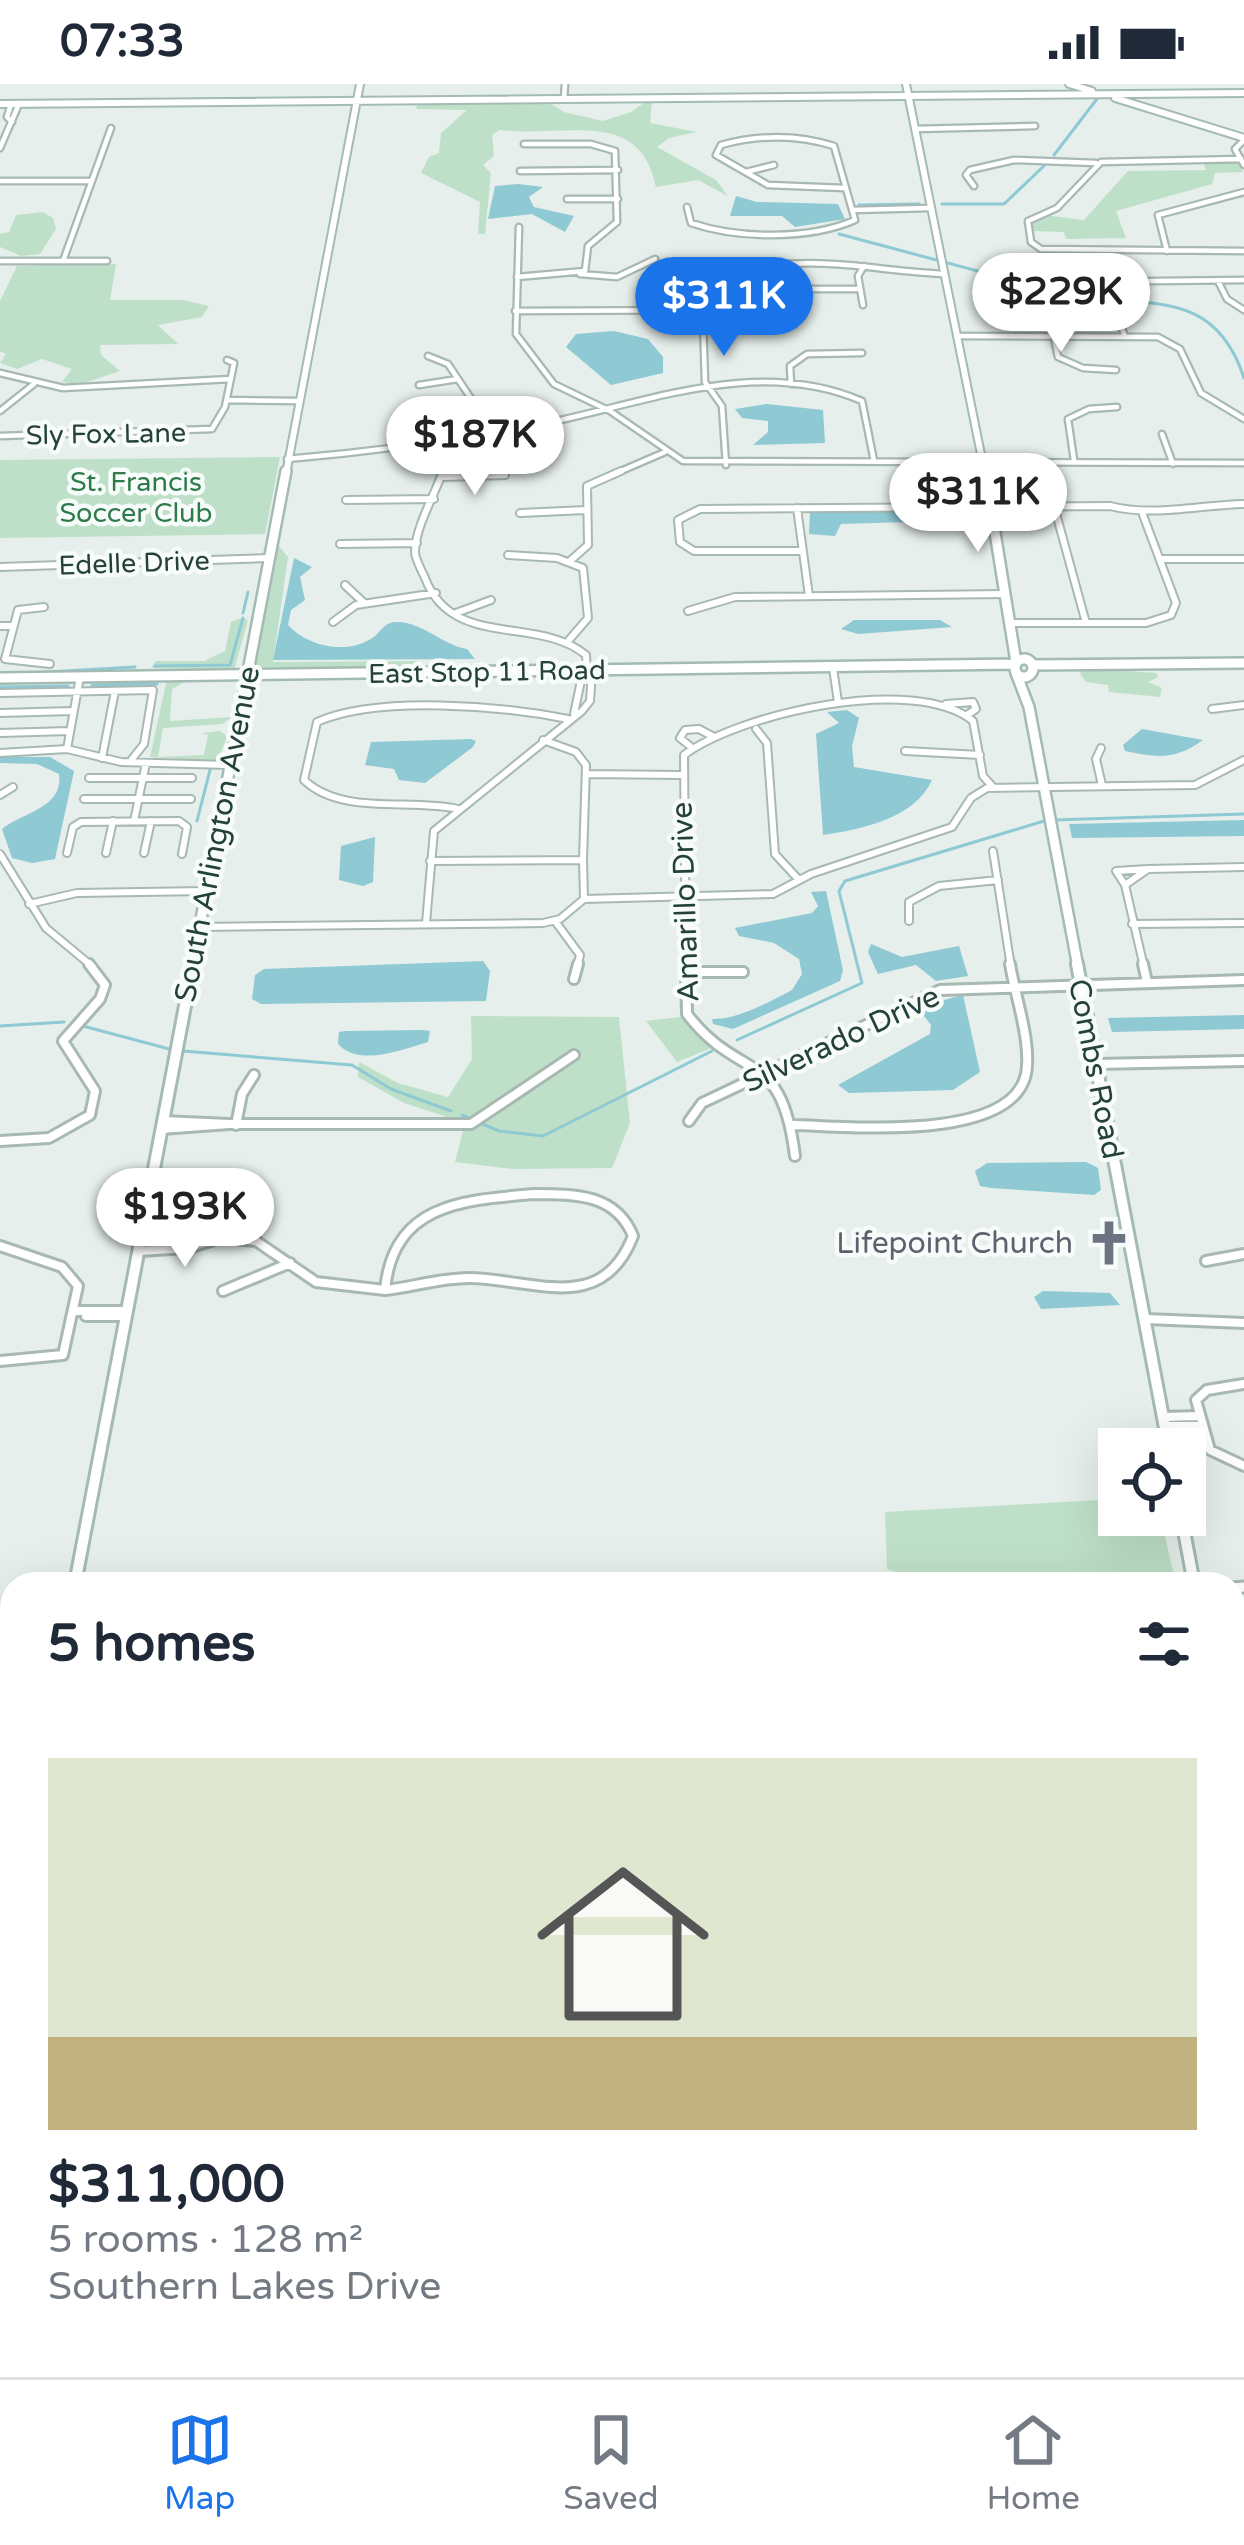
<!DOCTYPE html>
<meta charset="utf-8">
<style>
:root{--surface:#fff;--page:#f2f2f3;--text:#1f2937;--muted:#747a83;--line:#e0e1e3;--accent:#1a73e8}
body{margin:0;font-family:"Varela Round",sans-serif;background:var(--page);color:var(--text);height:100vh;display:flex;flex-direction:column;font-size:45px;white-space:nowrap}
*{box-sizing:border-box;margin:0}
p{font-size:39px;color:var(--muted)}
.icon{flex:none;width:66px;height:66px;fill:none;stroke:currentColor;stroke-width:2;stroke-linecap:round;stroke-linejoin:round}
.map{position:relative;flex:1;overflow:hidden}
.drawer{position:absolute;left:0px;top:1488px;width:1245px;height:807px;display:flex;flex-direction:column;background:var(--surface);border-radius:36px 36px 0 0;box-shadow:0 12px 48px #0002}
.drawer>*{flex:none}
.tools{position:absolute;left:1098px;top:1344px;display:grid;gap:24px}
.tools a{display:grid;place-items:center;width:108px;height:108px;border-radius:0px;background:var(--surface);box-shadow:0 12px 48px #0002;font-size:60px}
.price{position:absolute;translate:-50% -102px;padding:0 27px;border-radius:42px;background:#fff;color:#222;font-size:39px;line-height:78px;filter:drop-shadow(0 3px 6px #0008)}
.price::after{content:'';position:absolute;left:50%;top:72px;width:36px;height:27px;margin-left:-18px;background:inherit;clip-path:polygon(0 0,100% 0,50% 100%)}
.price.current{background:var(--accent);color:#fff}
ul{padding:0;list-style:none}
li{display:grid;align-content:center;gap:24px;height:636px;padding:0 48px}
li+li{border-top:3px solid var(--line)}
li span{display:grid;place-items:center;height:372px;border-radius:0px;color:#555}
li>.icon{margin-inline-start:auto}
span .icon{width:216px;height:216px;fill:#fffc;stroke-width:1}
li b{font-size:51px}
h2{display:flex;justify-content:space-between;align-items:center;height:144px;padding:0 48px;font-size:51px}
.status{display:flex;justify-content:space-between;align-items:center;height:84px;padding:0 60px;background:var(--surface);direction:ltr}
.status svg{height:33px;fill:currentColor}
.dock{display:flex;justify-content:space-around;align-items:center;height:168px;border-top:3px solid var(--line);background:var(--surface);font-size:33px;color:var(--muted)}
.dock a{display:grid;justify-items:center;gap:6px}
.dock .current{color:var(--accent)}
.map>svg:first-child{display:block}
.green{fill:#bfe0c8}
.water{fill:#8ec9d4}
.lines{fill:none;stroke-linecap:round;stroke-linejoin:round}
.stream{stroke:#8ec9d4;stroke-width:3}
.street-far3-casing{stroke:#a8b8b2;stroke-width:9}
.street-far2-casing{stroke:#a8b8b2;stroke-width:10}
.street-far1-casing{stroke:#a8b8b2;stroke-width:14}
.street-casing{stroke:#a8b8b2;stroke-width:15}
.secondary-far3-casing{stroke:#a4bbb3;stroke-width:10}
.secondary-far2-casing{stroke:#a4bbb3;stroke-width:14}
.secondary-far1-casing{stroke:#a4bbb3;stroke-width:16}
.secondary-casing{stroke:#a4bbb3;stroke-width:20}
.street-far3{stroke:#fff;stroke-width:4.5}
.street-far2{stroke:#fff;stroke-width:6}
.street-far1{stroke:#fff;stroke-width:8}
.street{stroke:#fff;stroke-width:9}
.secondary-far3{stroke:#fff;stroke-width:6}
.secondary-far2{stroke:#fff;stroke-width:9}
.secondary-far1{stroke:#fff;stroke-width:10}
.secondary{stroke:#fff;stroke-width:14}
.labels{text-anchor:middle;stroke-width:9;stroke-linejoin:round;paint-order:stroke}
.far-street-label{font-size:27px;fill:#24423a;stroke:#f7fbf9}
.far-park-label{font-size:27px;fill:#2d7a4b;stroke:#f7fbf9}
.street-label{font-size:30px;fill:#24423a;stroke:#f7fbf9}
.worship-label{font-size:30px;fill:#5b616d;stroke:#f7fbf9;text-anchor:end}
</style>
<div class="status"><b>07:33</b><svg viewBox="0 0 49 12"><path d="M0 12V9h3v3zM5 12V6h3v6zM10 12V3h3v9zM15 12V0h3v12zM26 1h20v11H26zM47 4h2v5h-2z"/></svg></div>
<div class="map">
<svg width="1244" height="2293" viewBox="0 0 1244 2293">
<rect width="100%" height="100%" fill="#e6efeb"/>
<path class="green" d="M648,16L652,19L650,39L697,48L669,54L657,63L716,96L728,112L698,96L656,103C640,22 565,54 499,46L492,51L494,72L483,81L491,89L485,150H478L480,118L421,89L429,73L439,69L441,49L467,26L416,25L418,19L546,17L564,28L603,37L631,28Z
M1202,75L1238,77L1243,88L1215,89L1212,100L1116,127L1126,154L1066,155L1064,148L1031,147V136L1044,131L1084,136L1128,87L1206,86Z
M43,128L53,134L56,145L40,170L21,172L0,163V150L9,148L16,131Z
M116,180L110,216H183L209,222L202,233L158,241L178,260L100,261L101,271L120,287L81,300L62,298L72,285L42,275L17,285L0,279L6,270L0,267V217L17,182Z
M280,373L265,450L0,454V376Z
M274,456L288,473L273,578L419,577L418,586L254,583Z
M242,534L248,536L234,586L151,584L156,577H204L225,567L231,538Z
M1083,584L1156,589L1158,593L1148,598L1162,604L1160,613L1109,608L1108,601L1086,598L1080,590Z
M167,595L185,598L172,605L170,637L232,633L222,640L163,644L158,673L204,671L208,651L202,649L220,647L227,652L218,677L150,673Z
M471,932L619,933L630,1039L612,1084L513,1085L455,1078L465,1039L404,1019L358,993L359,978L398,999L448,1013L472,975Z
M680,933L714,963L677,978L646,937Z
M1119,1415V1431H1160L1176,1500H938L887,1485L885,1428Z
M643,2283H897L890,2293H642Z"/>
<path class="water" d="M518,100L543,103L529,113L534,123L574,132L565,148L532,130L488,135L495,102Z
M736,112L757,118L838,120L845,135L795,143L782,132H730Z
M614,247L648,255L663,273V289L611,301L566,263L576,250Z
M767,320L823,326L825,359L753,361L768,348V337L742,334L735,325Z
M895,425L905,427L908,438L841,440L835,452L809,450L810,428Z
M294,474L312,483L300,493L305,516L291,526L288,541C308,563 349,572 375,552C382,546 385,538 397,538C423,538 442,561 467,565L475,575L273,576Z
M854,536H940L952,543L858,550L841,545Z
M847,626L859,634L852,662L854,683L932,696C915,734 863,745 823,751L816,650L839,639L827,628Z
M1142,645L1203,656C1175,676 1158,674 1125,667L1123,661Z
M471,655L476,657L473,663L425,699L399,696L394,685L365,681L371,658Z
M0,673H50L74,687L55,775L32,779L12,774L2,745C23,728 64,724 59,690L37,680L0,679Z
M1244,736V752L1072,754L1069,740Z
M375,753L373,798L363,802L339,796L341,762Z
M826,807L843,886L840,897L733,945L713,940L712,935C737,936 769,918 792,906L802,890L799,875L774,859L739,852L735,844L812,829L818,822L811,808Z
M871,860L902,873L959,862L968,892L936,897L916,881L878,890L868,868Z
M483,877L490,887L486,917L261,920L252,915L255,891L264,885Z
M963,911L980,988L953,1006L849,1009L838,1001L930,950L931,941L917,923Z
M1244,931V945L1112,948L1108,934Z
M423,946L430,947L428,958C401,966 359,983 338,960L339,948L345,947Z
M1086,1078L1098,1084L1101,1106L1094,1111L991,1104L980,1102L975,1087L987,1079Z
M1043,1207L1110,1209L1120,1221L1041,1225L1034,1213Z"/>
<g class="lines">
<path class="stream" d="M1054,71L1100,11
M942,120H1004L1046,80
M859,121L919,120
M839,150L1034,202
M1056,208C1137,228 1212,196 1244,294
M243,529L248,508
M155,582L230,581L243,534
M30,589L135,583
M92,601L157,600
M0,603L68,602
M1054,736L1244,730
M197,737L210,686
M0,942L64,938
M83,942L173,966
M737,956L862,899L839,807L845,797L1044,737
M183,967L352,981L391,1005L451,1027
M462,1031L499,1047L543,1052L712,967"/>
<g class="street-far3-casing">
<path id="street-far3" d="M564,15L565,0
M11,20L7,33L12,38
M915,45L1035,42
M1244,56L1235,65L1244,81
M0,64L19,20
M520,87L618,86
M746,88L774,81
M0,97H91
M974,102L966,91L970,86L1014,76L1096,79
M567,115H618
M687,123L691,139C738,155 809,156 855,136L834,62C797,50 758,51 721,61L716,71L768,101L844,104
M853,126L930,124
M519,143L516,250L554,300L610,327L683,377L1244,379
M1041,165L1031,158L1028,137L1057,124L1101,78L1241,75
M1041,165L1244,167
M1167,167L1158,131L1244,108
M0,177H107
M63,177L111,44
M580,190L617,193L655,175
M517,193L585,187L588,162L617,138L615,67L591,60H524
M1218,197L1227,215L1244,226
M807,205H860
M863,221L858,192L864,182
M515,227L728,226L793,235
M1120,238L1124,250
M957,252L1158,253L1180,265L1201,309L1244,335
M428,272L448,280L494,349
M1116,286L1083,284L1058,273L1044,206L1068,198L1244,196
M0,289L63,304L231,295
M791,300L790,282L807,270L862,269
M419,301L458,295
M227,316L298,317
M0,327L34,300
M541,342L556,358
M402,343L442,390
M1162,350L1173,380
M0,352L212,345L225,323L234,279L227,276
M287,375C369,368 451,357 532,342C640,322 754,270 862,317L874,377
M1074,376L1068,335L1089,325L1117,323
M726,381L722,322L705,298L702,205C781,161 858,186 944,190
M614,390L665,368"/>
</g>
<g class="street-far2-casing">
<path id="street-far2" d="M443,387C435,410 415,444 415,468C415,475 422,487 425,494C452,566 538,531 586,571L587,587
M443,393L505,391
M346,416L434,415
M1054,422L1086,539
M797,424L809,512
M520,429L586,426
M340,460L417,459
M803,467H694L680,458L678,436L700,425L1110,422C1153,433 1199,421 1244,420
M508,471L557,474L583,484L588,534L569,556
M1162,475H1244
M570,477L588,461L587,402L621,387
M0,483L269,474
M345,501L364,519
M44,523L18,526L5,575L50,580
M688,527L735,513L1006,510
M456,529L491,516
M333,538L356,521L436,509
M1013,539H1146L1171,531L1176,519L1143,431
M0,542H13
M833,584L838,618
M0,609L153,606L144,660L132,675
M946,620L973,618L976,625L967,631
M1212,625L1244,621
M0,629L73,627
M574,630L583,587
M756,645L767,659L775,770L799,796
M0,649L69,647
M543,656L576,668L586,681L583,776
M691,663L680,654L685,646L699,645L714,653
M1101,664L1096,675L1102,701
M67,665L121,678L228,681
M67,665L80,593
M905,667L980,671
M0,669L67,665
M102,674L115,607
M586,690L682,691
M89,694H192
M0,711L13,703
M84,715H191
M458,725C410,714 342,732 304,696L317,638C379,611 502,622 568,635
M134,737L146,679
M993,767L1011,883
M67,769L73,743L81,738L179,737L187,743L182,770
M106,769L113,737
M144,769L151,737
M0,770L46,844L93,883
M1125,801L1148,785L1244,783
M584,815L773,810L811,790L952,743L971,714L987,704L1195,701L1244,676
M29,820L77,809L206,807
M555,837L580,871L577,883
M909,837V818L939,802L998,796
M426,839L434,747L582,627L590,617L592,587
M1132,840L1244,839
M200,843L543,839L560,835L584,815L583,776L430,777
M686,883L684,671C740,629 915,590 973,637L983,692L992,702
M1144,883L1125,801L1116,787L1148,785"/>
</g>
<g class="street-far1-casing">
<path id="street-far1" d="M686,880L687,930C741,1000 781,961 795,1072
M1143,880L1147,898
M685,888H743
M574,895L578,880
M1097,980L1244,977
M689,1037L702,1019L940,906L1244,896
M229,1040H471L574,971
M236,1041L242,1010L254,991
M794,1041C847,1042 1011,1059 1026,990C1032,959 1015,912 1010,880
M161,1045L229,1040L163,1037
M0,1057L49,1054L90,1031L95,1007L63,957L100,915L105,901L89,880
M535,1110C576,1110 616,1110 633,1152C602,1232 534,1195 469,1194C440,1194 413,1203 385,1206C393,1120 462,1116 535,1110Z
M143,1147L256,1157L316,1198L385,1206
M221,1153L227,1107L239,1095
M0,1162L62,1183L78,1202L63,1271L0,1277
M139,1167L188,1164L220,1154
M1206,1177L1244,1170
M223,1207L290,1179
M74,1227H126
M86,1232H125
M1146,1235L1244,1239
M1244,1300L1207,1306L1196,1316L1210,1366L1244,1382
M1163,1333L1199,1332
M1164,1342H1201
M1233,1504L1244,1503"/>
</g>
<g class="street-casing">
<path id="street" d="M1233,1504L1244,1503
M1233,1526L1244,1531"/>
</g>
<g class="secondary-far3-casing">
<path id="secondary-far3" d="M906,0L985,390
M1069,0L1092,7
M1115,14L1244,54
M0,20L1244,9
M286,390L360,0"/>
</g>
<g class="secondary-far2-casing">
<path id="secondary-far2" d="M985,387L1016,578
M1015 584a9 9 0 1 1 18 0a9 9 0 1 1-18 0Z
M1034,581L1244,579
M1016,589L1029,623L1078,883
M0,594L1014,580
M192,883L286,387"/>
</g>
<g class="secondary-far1-casing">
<path id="secondary-far1" d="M1077,880L1169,1365
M1181,1431L1194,1500
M75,1500L193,880"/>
</g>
<g class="secondary-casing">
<path id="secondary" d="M1233,1724L1244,1787
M1233,1867H1244
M0,1911L12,1849
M0,1929V1953"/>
</g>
<use href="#street-far3" class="street-far3"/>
<use href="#street-far2" class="street-far2"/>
<use href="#street-far1" class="street-far1"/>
<use href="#street" class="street"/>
<use href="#secondary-far3" class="secondary-far3"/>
<use href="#secondary-far2" class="secondary-far2"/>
<use href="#secondary-far1" class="secondary-far1"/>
<use href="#secondary" class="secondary"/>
</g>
<defs>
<g id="church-bare" transform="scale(3.6)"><path d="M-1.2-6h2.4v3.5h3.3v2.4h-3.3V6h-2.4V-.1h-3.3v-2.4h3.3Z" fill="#6b7280" stroke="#f7fbf9" stroke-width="2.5" paint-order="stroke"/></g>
</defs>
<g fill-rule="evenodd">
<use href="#church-bare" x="1109" y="1159"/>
</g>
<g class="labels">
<g class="far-street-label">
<text transform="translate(106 350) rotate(-1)" y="9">Sly Fox Lane</text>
<text transform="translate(134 479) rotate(-2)" y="9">Edelle Drive</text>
<text transform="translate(487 588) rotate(-1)" y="9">East Stop 11 Road</text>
</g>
<g class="far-park-label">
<text x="136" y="407">St. Francis<tspan x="136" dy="31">Soccer Club</tspan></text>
</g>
<g class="street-label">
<text transform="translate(217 750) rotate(-79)" y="10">South Arlington Avenue</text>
<text transform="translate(685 818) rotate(-92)" y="10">Amarillo Drive</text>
<text transform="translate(841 955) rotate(-25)" y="10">Silverado Drive</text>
<text transform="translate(1096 985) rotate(79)" y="10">Combs Road</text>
</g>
<g class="worship-label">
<text x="1073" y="1169">Lifepoint Church</text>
</g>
</g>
</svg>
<div class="tools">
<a><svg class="icon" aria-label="locate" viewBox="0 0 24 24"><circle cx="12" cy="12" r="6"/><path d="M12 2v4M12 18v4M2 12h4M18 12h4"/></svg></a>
</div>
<b class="price" style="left:1061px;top:271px">$229K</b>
<b class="price current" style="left:724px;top:275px">$311K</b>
<b class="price" style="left:475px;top:414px">$187K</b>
<b class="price" style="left:978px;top:471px">$311K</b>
<b class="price" style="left:185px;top:1186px">$193K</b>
<section class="drawer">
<h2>5 homes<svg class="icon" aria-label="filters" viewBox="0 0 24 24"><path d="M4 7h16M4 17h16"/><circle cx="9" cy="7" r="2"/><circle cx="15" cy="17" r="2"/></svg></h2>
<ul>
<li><span style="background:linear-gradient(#dfe7d0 75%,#c2b280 0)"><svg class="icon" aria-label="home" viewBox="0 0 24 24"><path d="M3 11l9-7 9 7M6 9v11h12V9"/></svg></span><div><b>$311,000</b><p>5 rooms · 128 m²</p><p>Southern Lakes Drive</p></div></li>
</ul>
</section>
</div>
<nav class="dock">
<a class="current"><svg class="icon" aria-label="map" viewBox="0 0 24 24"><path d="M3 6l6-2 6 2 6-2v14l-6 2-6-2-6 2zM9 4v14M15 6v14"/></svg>Map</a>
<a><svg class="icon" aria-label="saved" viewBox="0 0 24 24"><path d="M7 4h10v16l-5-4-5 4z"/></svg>Saved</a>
<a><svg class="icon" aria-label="home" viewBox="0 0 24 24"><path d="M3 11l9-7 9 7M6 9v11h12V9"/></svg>Home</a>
</nav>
